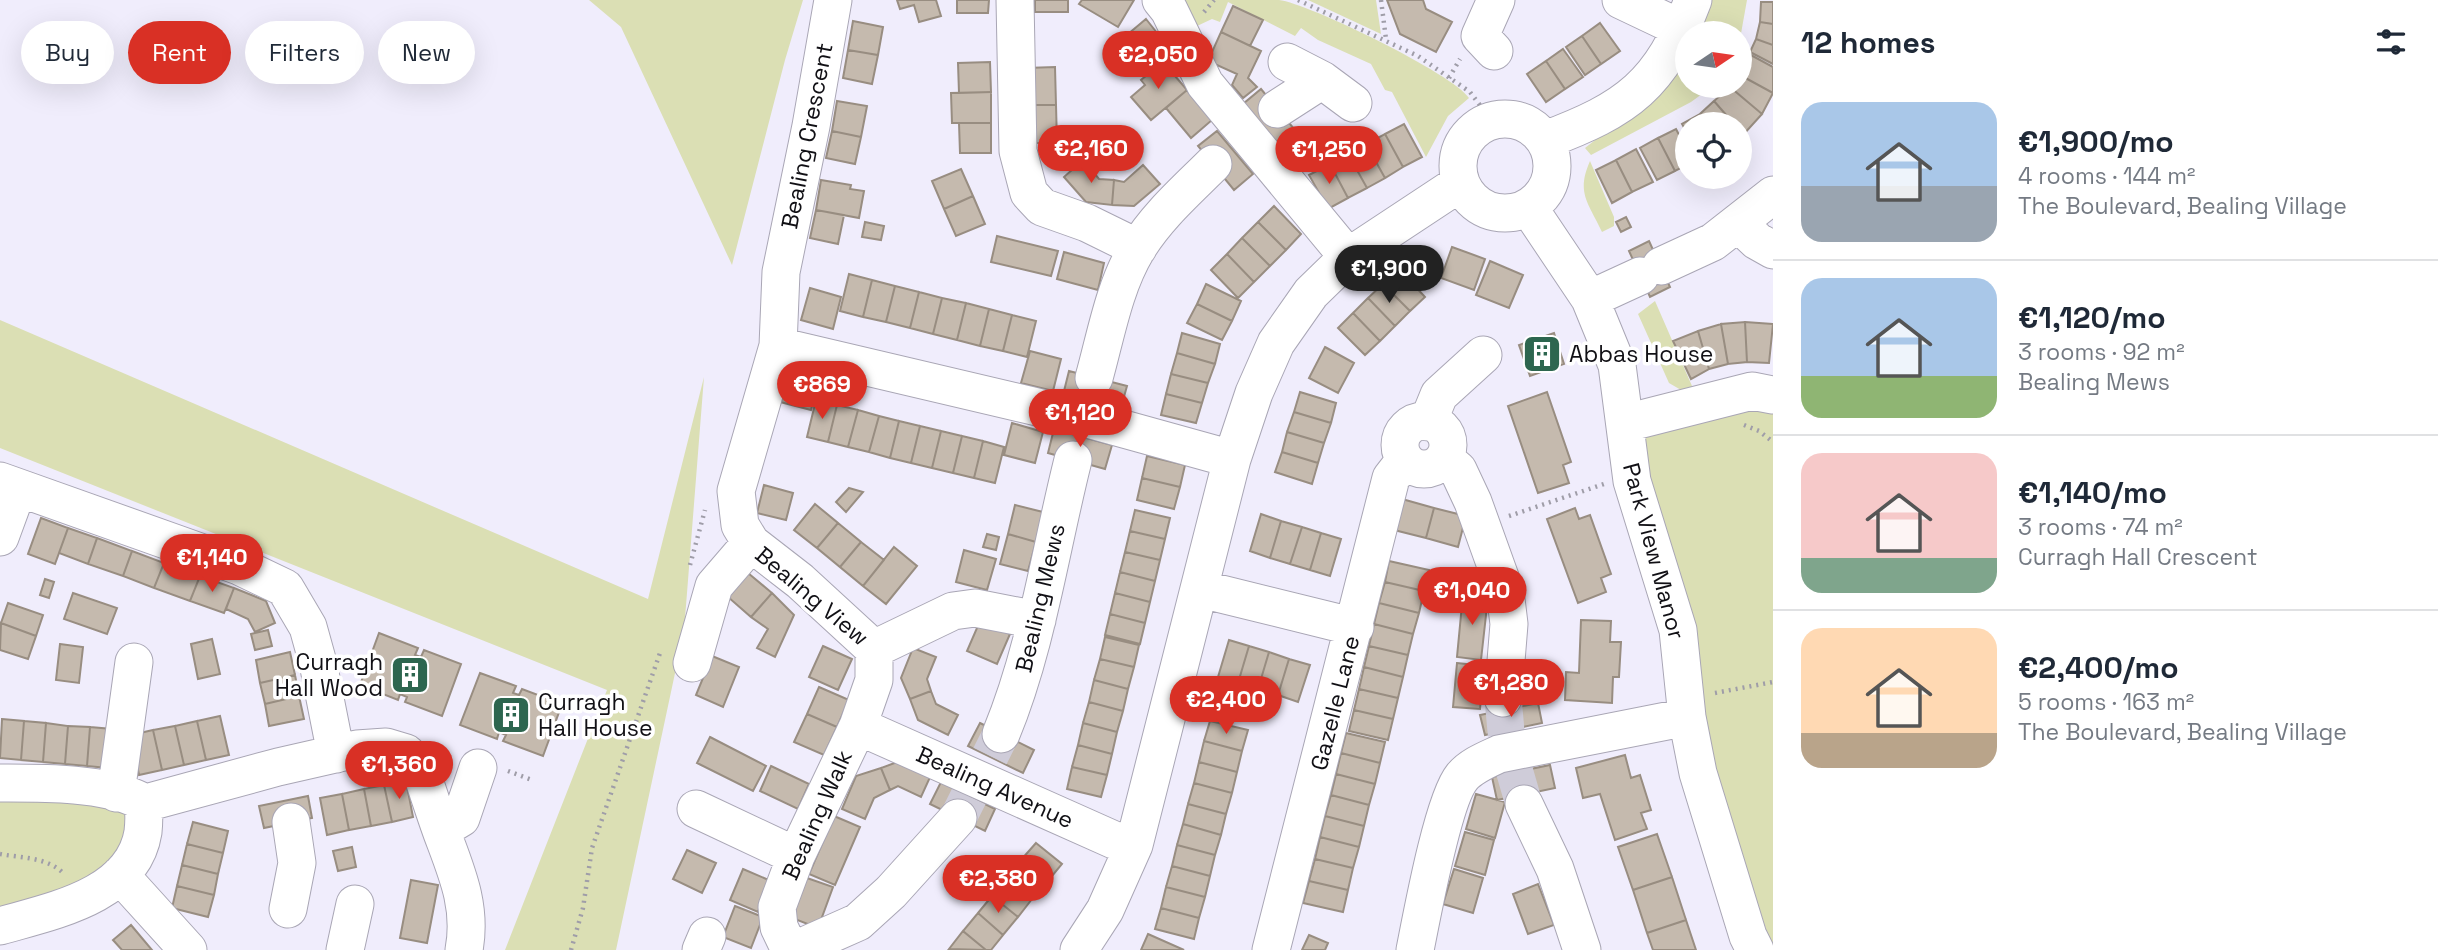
<!DOCTYPE html>
<meta charset="utf-8">
<style>
:root{--surface:#fff;--page:#f2f2f3;--text:#1f2937;--muted:#747a83;--line:#e0e1e3;--accent:#d93025}
body{margin:0;font-family:"Space Grotesk",sans-serif;background:var(--page);color:var(--text);height:100vh;display:flex;flex-direction:column;font-size:26px;white-space:nowrap}
*{box-sizing:border-box;margin:0}
p{font-size:23px;color:var(--muted)}
.icon{flex:none;width:38px;height:38px;fill:none;stroke:currentColor;stroke-width:2;stroke-linecap:round;stroke-linejoin:round}
.map{position:relative;flex:1;overflow:hidden}
.drawer{display:flex;flex-direction:column;background:var(--surface);width:665px}
.drawer>*{flex:none}
.banner{position:absolute;left:21px;top:21px;width:665px;height:63px;display:flex;gap:14px}
.needle{width:46px;rotate:77deg}
.controls{position:absolute;left:1675px;top:21px;display:grid;gap:14px}
.controls a{display:grid;place-items:center;width:77px;height:77px;border-radius:50%;background:var(--surface);box-shadow:0 7px 28px #0002;font-size:35px}
.price{position:absolute;translate:-50% -60px;padding:0 16px;border-radius:24px;background:var(--accent);color:#fff;font-size:23px;line-height:46px;filter:drop-shadow(0 2px 4px #0008)}
.price::after{content:'';position:absolute;left:50%;top:42px;width:21px;height:16px;margin-left:-10px;background:inherit;clip-path:polygon(0 0,100% 0,50% 100%)}
.price.on{background:#222;color:#fff}
ul{padding:0;list-style:none}
li{display:flex;align-items:center;gap:21px;height:175px;padding:0 28px}
li+li{border-top:2px solid var(--line)}
li span{display:grid;place-items:center;flex:none;width:196px;height:140px;border-radius:21px;color:#555}
li>.icon{margin-inline-start:auto}
span .icon{width:84px;height:84px;fill:#fffc;stroke-width:1}
li b{font-size:30px}
h2{display:flex;justify-content:space-between;align-items:center;height:84px;padding:0 28px;font-size:30px}
.pill{padding:0 24px;border-radius:32px;background:var(--surface);box-shadow:0 7px 28px #0002;font-size:24px;line-height:63px}
.pill.on{background:var(--accent);color:#fff}
main{display:flex;flex:1;min-height:0}
.map>svg:first-child{display:block}
.green{fill:#dbdfb4}
.building{fill:#c5baae;stroke:#988d81;stroke-width:2}
.lines{fill:none;stroke-linecap:round;stroke-linejoin:round}
.minor-tunnel{stroke:#cfccd9;stroke-width:37;stroke-dasharray:37 18;stroke-linecap:butt}
.minor-casing{stroke:#a9a6b5;stroke-width:39}
.path{stroke:#9f9da8;stroke-width:4.5;stroke-dasharray:2 5;stroke-linecap:butt}
.minor{stroke:#fff;stroke-width:37}
.labels{text-anchor:middle;stroke-width:7;stroke-linejoin:round;paint-order:stroke}
.street-label{font-size:23px;fill:#111015;stroke:#fff}
.poi-label{font-size:23px;fill:#111015;stroke:#fff;text-anchor:start}
</style>
<main>
<div class="map">
<svg width="1773" height="950" viewBox="0 0 1773 950">
<rect width="100%" height="100%" fill="#f0edfc"/>
<path class="green" d="M589,0H803L785,60L732,265L621,27Z
M1176,0C1209,0 1245,0 1279,0C1308,3 1455,75 1469,98L1448,116L1426,157L1392,92L1385,90L1371,64L1318,40L1301,28L1295,36L1228,2L1220,22L1212,19L1197,26H1187Z
M1308,0H1376L1381,34Z
M1710,0H1747L1740,39V33H1698Z
M1687,53V86H1713L1691,102L1591,155L1585,148L1637,107Z
M1590,161L1614,217V226L1602,232C1588,202 1576,193 1590,161Z
M1655,301L1692,386V387L1681,390L1669,383L1638,314Z
M0,320L648,599L704,377L684,631L616,950H505L607,690L0,448Z
M1773,403V950L1717,783L1645,472L1644,442L1652,427Z
M0,794L124,809L131,832L100,880L0,917Z"/>
<path class="building" d="M897,0H936L941,16L919,22L914,5L900,9Z
M957,0H989L988,13H957Z
M1035,0H1068V12H1035Z
M1082,0H1134L1118,27L1079,4Z
M1387,0H1423L1426,9L1452,22L1436,52L1400,34Z
M1761,2H1773V24L1760,22Z
M1233,6L1263,20L1250,46L1221,32Z
M1146,19L1169,48L1146,67L1122,39Z
M853,21L883,27L878,55L848,50Z
M1760,22L1773,24V45L1756,39Z
M1600,23L1620,51L1601,64L1582,36Z
M1221,32L1261,51L1248,78L1257,87L1243,98L1232,85L1237,74L1208,61Z
M1582,36L1601,64L1585,75L1566,47Z
M1756,39L1773,45V64L1750,52Z
M1563,49L1583,77L1565,89L1546,61Z
M848,50L878,55L872,84L843,78Z
M1749,54L1773,67V93L1740,75Z
M1546,61L1565,89L1546,102L1527,74Z
M990,62L991,92L959,93L958,63Z
M1163,62L1187,90L1151,120L1131,97L1145,85L1141,80Z
M1055,67L1056,105H1027L1026,68Z
M1740,75L1773,93L1762,114L1730,87L1740,86Z
M1730,87L1762,114L1743,135L1740,124H1734L1714,101Z
M1261,89L1300,136L1281,151L1243,104Z
M1187,90L1212,120L1191,138L1166,108Z
M991,92V123H952L951,93Z
M837,101L867,106L861,137L832,131Z
M1714,101L1734,124H1707L1700,114Z
M1027,105H1056L1057,143H1028Z
M1700,114L1707,124H1687V133L1682,124Z
M959,123H991V153H960Z
M1404,124L1422,157L1403,167L1385,134Z
M1676,129L1687,150V165L1675,171L1658,138Z
M832,131L861,137L855,164L826,158Z
M1217,131L1253,174L1234,190L1198,146Z
M1309,131L1315,138L1306,146L1300,139Z
M1385,134L1403,167L1385,178L1366,144Z
M1658,138L1675,171L1657,180L1640,148Z
M1366,144L1385,178L1367,188L1348,154Z
M1636,149L1653,182L1632,192L1616,160Z
M1348,154L1367,188L1348,198L1330,164Z
M1083,160L1099,179L1114,180L1112,205L1086,202L1064,177Z
M1616,160L1632,192L1612,203L1596,170Z
M1330,164L1348,198L1328,209L1309,175Z
M1143,165L1160,184L1134,206L1112,205L1114,180L1124,182Z
M961,169L973,196L944,209L932,181Z
M821,180L851,185L850,189L864,191L859,218L816,210Z
M973,196L985,224L956,236L944,209Z
M1274,206L1301,234L1286,250L1258,222Z
M816,210L844,215L838,244L810,238Z
M1626,217L1631,227L1621,232L1616,222Z
M865,222L884,226L881,240L862,237Z
M1258,222L1286,250L1270,266L1242,238Z
M997,236L1058,251L1051,276L991,262Z
M1242,238L1270,266L1254,282L1227,254Z
M1649,241L1670,287L1650,297L1629,251Z
M1452,247L1485,259L1474,290L1441,278Z
M1064,252L1104,263L1098,290L1057,279Z
M1227,254L1254,282L1238,298L1211,270Z
M1490,261L1523,275L1509,308L1476,295Z
M1399,269L1425,297L1410,311L1383,284Z
M849,274L872,280L863,317L840,311Z
M872,280L895,286L886,322L863,317Z
M1206,284L1241,301L1232,321L1197,304Z
M1383,284L1410,311L1395,326L1368,298Z
M895,286L919,292L910,328L886,322Z
M810,288L841,297L833,329L801,320Z
M919,292L942,298L933,334L910,328Z
M942,298L966,303L957,340L933,334Z
M1368,298L1395,326L1380,341L1353,313Z
M966,303L989,309L980,346L957,340Z
M1197,304L1232,321L1222,340L1187,323Z
M989,309L1012,315L1003,351L980,346Z
M1353,313L1380,341L1365,355L1338,328Z
M1012,315L1036,321L1027,357L1003,351Z
M1745,322L1747,362L1728,364L1721,324Z
M1745,322L1773,324L1769,363L1747,362Z
M1721,324L1728,364L1709,369L1698,331Z
M1698,331L1709,369L1691,379L1673,341Z
M1182,333L1220,344L1215,364L1177,353Z
M1554,333L1564,364L1530,376L1519,345Z
M1325,347L1354,363L1338,393L1309,378Z
M1030,351L1061,359L1053,391L1021,383Z
M1177,353L1215,364L1208,383L1171,374Z
M788,370L820,378L811,410L780,402Z
M1069,371L1127,386L1120,411L1063,395Z
M1171,374L1208,383L1202,403L1166,394Z
M1300,392L1336,403L1331,423L1294,412Z
M1547,392L1571,462L1563,465L1569,483L1538,493L1508,406Z
M1166,394L1202,403L1196,423L1161,415Z
M816,400L837,405L828,442L807,437Z
M837,405L858,410L848,447L828,442Z
M858,410L879,416L869,452L848,447Z
M1294,412L1331,423L1324,443L1287,432Z
M879,416L899,421L890,458L869,452Z
M899,421L920,426L911,463L890,458Z
M1012,423L1043,432L1035,463L1004,455Z
M920,426L941,431L932,468L911,463Z
M1054,429L1112,445L1105,469L1048,453Z
M941,431L962,436L953,473L932,468Z
M1287,432L1324,443L1318,463L1282,452Z
M962,436L983,441L974,478L953,473Z
M983,441L1004,447L995,483L974,478Z
M1282,452L1318,463L1312,484L1275,472Z
M1147,456L1185,465L1180,487L1142,478Z
M1142,478L1180,487L1174,509L1137,500Z
M764,485L793,493L786,520L757,513Z
M849,488L863,492L846,512L836,502Z
M1402,499L1434,508L1426,538L1394,530Z
M815,504L838,523L817,548L794,530Z
M1015,505L1043,512L1036,542L1008,534Z
M1434,508L1466,516L1458,547L1426,538Z
M1575,508L1579,519L1590,515L1611,574L1601,578L1606,592L1578,603L1547,519Z
M1135,510L1170,518L1165,539L1130,531Z
M1261,514L1281,521L1270,558L1250,551Z
M41,518L68,528L55,564L28,554Z
M1281,521L1302,527L1290,564L1270,558Z
M838,523L861,542L840,567L817,548Z
M1302,527L1321,533L1310,570L1290,564Z
M68,528L97,538L88,564L59,553Z
M1130,531L1165,539L1160,560L1125,552Z
M1321,533L1341,539L1330,576L1310,570Z
M987,534L999,537L996,550L983,547Z
M1008,534L1036,542L1028,571L1000,564Z
M97,538L132,551L123,576L88,564Z
M861,542L884,560L863,586L840,567Z
M894,547L917,566L886,604L863,586Z
M964,550L996,559L987,590L956,582Z
M132,551L164,563L154,588L123,576Z
M1125,552L1160,560L1155,581L1120,572Z
M1389,561L1429,570L1424,591L1385,582Z
M164,563L200,576L190,601L154,588Z
M1120,572L1155,581L1150,602L1115,593Z
M748,573L772,593L751,617L728,597Z
M200,576L234,588L224,613L190,601Z
M45,579L54,582L49,598L40,595Z
M1385,582L1424,591L1419,613L1379,603Z
M234,588L266,601L275,623L255,632L248,619L226,609Z
M73,593L117,608L107,634L64,619Z
M772,593L794,615L775,657L757,648L768,629L751,617Z
M1115,593L1150,602L1145,623L1110,614Z
M1463,594L1488,597L1481,660L1457,657Z
M8,603L43,615L36,636L1,623Z
M1379,603L1419,613L1413,634L1374,624Z
M1110,614L1145,623L1140,644L1105,635Z
M1581,620L1611,621L1610,642H1621L1619,677H1613L1612,703L1565,700L1566,672L1579,673Z
M980,621L1010,634L997,664L967,651Z
M1,623L36,636L28,659L0,650Z
M1374,624L1413,634L1408,655L1369,646Z
M268,630L272,646L255,650L251,634Z
M379,633L418,648L415,655L421,657L424,650L461,664L442,716L405,702L407,697L400,694L398,700L360,685Z
M1105,637L1139,645L1134,667L1100,659Z
M212,639L220,674L198,679L191,644Z
M1229,640L1249,646L1238,683L1218,677Z
M60,644L83,647L79,683L56,680Z
M823,646L852,659L838,690L809,677Z
M1249,646L1269,652L1258,689L1238,683Z
M1369,646L1408,655L1403,677L1364,667Z
M913,648L936,657L927,679L931,691L910,699L901,678Z
M290,652L295,675L260,683L256,660Z
M1269,652L1289,659L1278,695L1258,689Z
M712,656L739,667L723,707L696,695Z
M1100,659L1134,667L1128,689L1094,680Z
M1289,659L1310,665L1298,702L1278,695Z
M1457,663L1484,666L1480,709L1453,707Z
M1364,667L1403,677L1398,698L1359,689Z
M480,673L516,686L513,693L519,695L522,689L562,704L543,756L503,741L506,735L499,732L497,739L460,725Z
M295,675L299,696L265,704L260,683Z
M1094,680L1128,689L1123,711L1089,702Z
M819,687L849,700L837,727L807,714Z
M1359,689L1398,698L1393,719L1354,710Z
M931,691L936,704L958,715L948,735L918,720L910,699Z
M299,696L304,719L269,726L265,704Z
M1089,702L1123,711L1117,732L1083,723Z
M1538,703L1542,723L1485,735L1480,715Z
M1354,710L1393,719L1388,740L1349,731Z
M807,714L837,727L824,755L794,742Z
M220,716L229,755L206,760L197,721Z
M2,719L24,721L21,760L0,758Z
M24,721L46,723L43,762L21,760Z
M197,721L206,760L184,765L175,726Z
M1210,721L1248,730L1242,751L1204,741Z
M46,723L68,726L65,764L43,762Z
M980,723L1034,750L1023,773L968,746Z
M1083,723L1117,732L1112,754L1078,745Z
M68,726L90,727L87,766L65,764Z
M175,726L184,765L162,770L153,730Z
M90,727L112,729L108,768L87,766Z
M153,730L162,770L139,775L131,735Z
M1346,733L1385,742L1380,763L1341,753Z
M710,737L766,766L753,791L697,763Z
M1204,741L1242,751L1237,772L1199,762Z
M1078,745L1112,754L1107,775L1072,767Z
M1341,753L1380,763L1375,784L1336,774Z
M1625,755L1631,778L1640,775L1651,810L1641,813L1647,829L1615,840L1600,794L1583,798L1576,768Z
M900,761L931,775L921,797L898,786L890,790L881,768Z
M1199,762L1237,772L1232,793L1194,783Z
M1550,765L1555,788L1497,800L1492,777Z
M771,766L809,784L798,809L760,791Z
M1072,767L1107,775L1101,797L1067,789Z
M881,768L890,790L874,798L865,819L842,809L856,776Z
M1336,774L1375,784L1369,805L1331,795Z
M406,781L413,817L392,822L384,785Z
M941,782L995,809L985,831L930,804Z
M1194,783L1232,793L1226,814L1188,804Z
M384,785L392,822L371,826L364,789Z
M364,789L371,826L349,830L342,794Z
M342,794L349,830L327,835L320,798Z
M1476,794L1505,802L1495,838L1466,829Z
M1331,795L1369,805L1364,826L1325,816Z
M308,796L312,818L264,828L259,806Z
M1188,804L1226,814L1221,835L1183,824Z
M834,816L860,827L835,885L809,874Z
M1325,816L1364,826L1359,847L1320,837Z
M193,822L228,831L223,853L187,844Z
M1183,824L1221,835L1215,855L1177,845Z
M1465,832L1494,840L1485,875L1455,866Z
M1657,834L1672,877L1633,890L1618,847Z
M1320,837L1359,847L1353,868L1315,859Z
M1036,843L1062,864L1047,882L1021,860Z
M187,844L223,853L218,874L182,865Z
M1177,845L1215,855L1210,876L1172,866Z
M352,847L356,867L338,871L333,851Z
M687,850L716,863L702,893L673,879Z
M1315,859L1353,868L1348,890L1309,881Z
M1021,860L1047,882L1032,899L1007,878Z
M182,865L218,874L214,895L177,886Z
M1172,866L1210,876L1205,897L1166,887Z
M743,869L771,881L758,912L730,900Z
M1454,869L1483,878L1473,913L1443,904Z
M1672,877L1686,920L1647,933L1633,890Z
M807,878L833,887L818,928L792,918Z
M1007,878L1032,899L1018,917L992,896Z
M411,880L438,885L427,943L400,938Z
M1309,881L1348,890L1343,912L1303,903Z
M1538,884L1554,925L1528,934L1513,894Z
M177,886L214,895L208,917L172,908Z
M1166,887L1205,897L1199,918L1161,908Z
M992,896L1018,917L1003,935L978,913Z
M735,906L763,917L751,948L723,937Z
M1161,908L1199,918L1194,939L1155,929Z
M978,913L1003,935L991,950H986L963,931Z
M1686,920L1696,950H1653L1647,933Z
M131,925L152,950H122L113,940Z
M963,931L986,950L949,949Z
M1148,934L1184,950H1141Z
M1309,935L1328,943L1325,950H1302Z"/>
<g class="lines">
<path class="minor-tunnel" d="M1503,698L1507,742
M990,756L1001,734
M1513,766L1524,804
M958,818L969,796"/>
<g class="minor-casing">
<path id="minor" d="M1015,0L1018,151L1029,193L1042,207L1087,223L1138,248
M1161,0L1169,10L1205,84L1348,257
M1621,0L1682,29
M1494,51L1480,36L1496,0
M1287,62L1322,80L1353,103
M1277,109L1322,80
M1458 166a47 47 0 1 1 94 0a47 47 0 1 1-94 0Z
M1545,140C1628,109 1661,85 1693,0
M1529,208L1590,299L1617,365L1632,481L1678,630L1687,717L1698,773L1748,936L1755,950
M1739,224L1757,241L1773,250
M1661,266L1713,242L1773,195
M1590,299L1640,276
M778,346L1084,418L1232,459
M1094,378C1106,335 1114,287 1137,249C1157,216 1187,190 1213,164
M1400 445a24 24 0 1 1 48 0a24 24 0 1 1-48 0Z
M1428,422L1439,395L1483,355
M1626,423L1752,391L1773,395
M1444,458L1458,470L1473,502L1505,591L1509,624L1503,698
M0,481L239,566L285,588L308,627L318,663L336,754
M0,537L18,488
M1201,589L1355,627
M874,649L953,611L975,608L1037,620
M692,663L714,586L751,543
M858,726L1114,840L1134,845
M1001,734C1037,647 1050,551 1073,460
M0,783C40,783 103,782 139,800C145,808 144,822 143,832C133,896 52,911 0,926
M116,793L134,662
M142,804L278,767L357,749L386,747L406,753L419,766C427,788 434,811 442,833C457,873 472,907 464,950
M1524,804L1555,869L1582,950
M696,809L796,856
M441,830L461,818L478,768
M120,875L188,950
M288,909L297,863L291,822
M345,950L355,904
M701,950L707,936
M790,950L779,927L777,907L796,856L858,726L874,680V649L800,581L751,543L740,525L736,491L778,346L781,272L811,126L833,0
M795,950L858,922L891,892L958,818
M1079,950L1105,910L1134,845L1232,459L1254,393L1276,343L1311,293L1348,257L1460,183
M1271,950L1391,478L1405,460
M1415,950C1422,915 1443,800 1462,777C1471,766 1486,760 1499,754L1687,717"/>
</g>
<path class="path" d="M1298,0L1418,56L1470,92L1491,120
M1381,0L1386,39
M1204,12L1214,0
M1449,78L1460,59
M1744,425L1759,431L1773,442
M1509,516L1604,484
M690,565L705,510
M1715,693L1773,682
M508,771L532,780
M0,854C21,858 48,857 64,874
M571,950L583,908L592,848L660,653"/>
<use href="#minor" class="minor"/>
</g>
<defs>
<g id="building-square" transform="scale(2.0125)"><rect x="-9" y="-9" width="18" height="18" rx="4" fill="#2d664f" stroke="#fff"/><path d="M-4-6H4V6H1V3H-1V6H-4ZM-2.5-4.3h1.7v1.8h-1.7ZM.8-4.3h1.7v1.8H.8ZM-2.5-1h1.7V.8h-1.7ZM.8-1h1.7V.8H.8Z" fill="#fff"/></g>
</defs>
<g fill-rule="evenodd">
<use href="#building-square" x="1542" y="354"/>
<use href="#building-square" x="410" y="675"/>
<use href="#building-square" x="511" y="715"/>
</g>
<g class="labels">
<g class="street-label">
<text transform="translate(807 136) rotate(-79)" y="8">Bealing Crescent</text>
<text transform="translate(1654 551) rotate(75)" y="8">Park View Manor</text>
<text transform="translate(812 596) rotate(40)" y="8">Bealing View</text>
<text transform="translate(1040 598) rotate(-77)" y="8">Bealing Mews</text>
<text transform="translate(1335 703) rotate(-76)" y="8">Gazelle Lane</text>
<text transform="translate(995 787) rotate(24)" y="8">Bealing Avenue</text>
<text transform="translate(817 815) rotate(-66)" y="8">Bealing Walk</text>
</g>
<g class="poi-label">
<text x="1569" y="362">Abbas House</text>
<text x="383" y="670" text-anchor="end">Curragh<tspan x="383" dy="26">Hall Wood</tspan></text>
<text x="538" y="710">Curragh<tspan x="538" dy="26">Hall House</tspan></text>
</g>
</g>
</svg>
<div class="controls">
<a><svg class="needle" viewBox="-14 -14 28 28"><path d="M0-13l5 13h-10z" fill="#e53935"/><path d="M0 13l5-13h-10z" fill="#747a83"/></svg></a>
<a><svg class="icon" aria-label="locate" viewBox="0 0 24 24"><circle cx="12" cy="12" r="6"/><path d="M12 2v4M12 18v4M2 12h4M18 12h4"/></svg></a>
</div>
<b class="price" style="left:1158px;top:91px">€2,050</b>
<b class="price" style="left:1091px;top:185px">€2,160</b>
<b class="price" style="left:1329px;top:186px">€1,250</b>
<b class="price on" style="left:1389px;top:305px">€1,900</b>
<b class="price" style="left:822px;top:421px">€869</b>
<b class="price" style="left:1080px;top:449px">€1,120</b>
<b class="price" style="left:212px;top:594px">€1,140</b>
<b class="price" style="left:1472px;top:627px">€1,040</b>
<b class="price" style="left:1511px;top:719px">€1,280</b>
<b class="price" style="left:1226px;top:736px">€2,400</b>
<b class="price" style="left:399px;top:801px">€1,360</b>
<b class="price" style="left:998px;top:915px">€2,380</b>
<div class="banner">
<a class="pill">Buy</a>
<a class="pill on">Rent</a>
<a class="pill">Filters</a>
<a class="pill">New</a>
</div>
</div>
<section class="drawer">
<h2>12 homes<svg class="icon" aria-label="filters" viewBox="0 0 24 24"><path d="M4 7h16M4 17h16"/><circle cx="9" cy="7" r="2"/><circle cx="15" cy="17" r="2"/></svg></h2>
<ul>
<li><span style="background:linear-gradient(#a9c7e8 60%,#9aa5b1 0)"><svg class="icon" aria-label="home" viewBox="0 0 24 24"><path d="M3 11l9-7 9 7M6 9v11h12V9"/></svg></span><div><b>€1,900/mo</b><p>4 rooms · 144 m²</p><p>The Boulevard, Bealing Village</p></div></li>
<li><span style="background:linear-gradient(#a9c7e8 70%,#8fb573 0)"><svg class="icon" aria-label="home" viewBox="0 0 24 24"><path d="M3 11l9-7 9 7M6 9v11h12V9"/></svg></span><div><b>€1,120/mo</b><p>3 rooms · 92 m²</p><p>Bealing Mews</p></div></li>
<li><span style="background:linear-gradient(#f6c9c9 75%,#7fa58c 0)"><svg class="icon" aria-label="home" viewBox="0 0 24 24"><path d="M3 11l9-7 9 7M6 9v11h12V9"/></svg></span><div><b>€1,140/mo</b><p>3 rooms · 74 m²</p><p>Curragh Hall Crescent</p></div></li>
<li><span style="background:linear-gradient(#ffd9b3 75%,#b9a48a 0)"><svg class="icon" aria-label="home" viewBox="0 0 24 24"><path d="M3 11l9-7 9 7M6 9v11h12V9"/></svg></span><div><b>€2,400/mo</b><p>5 rooms · 163 m²</p><p>The Boulevard, Bealing Village</p></div></li>
</ul>
</section>
</main>
